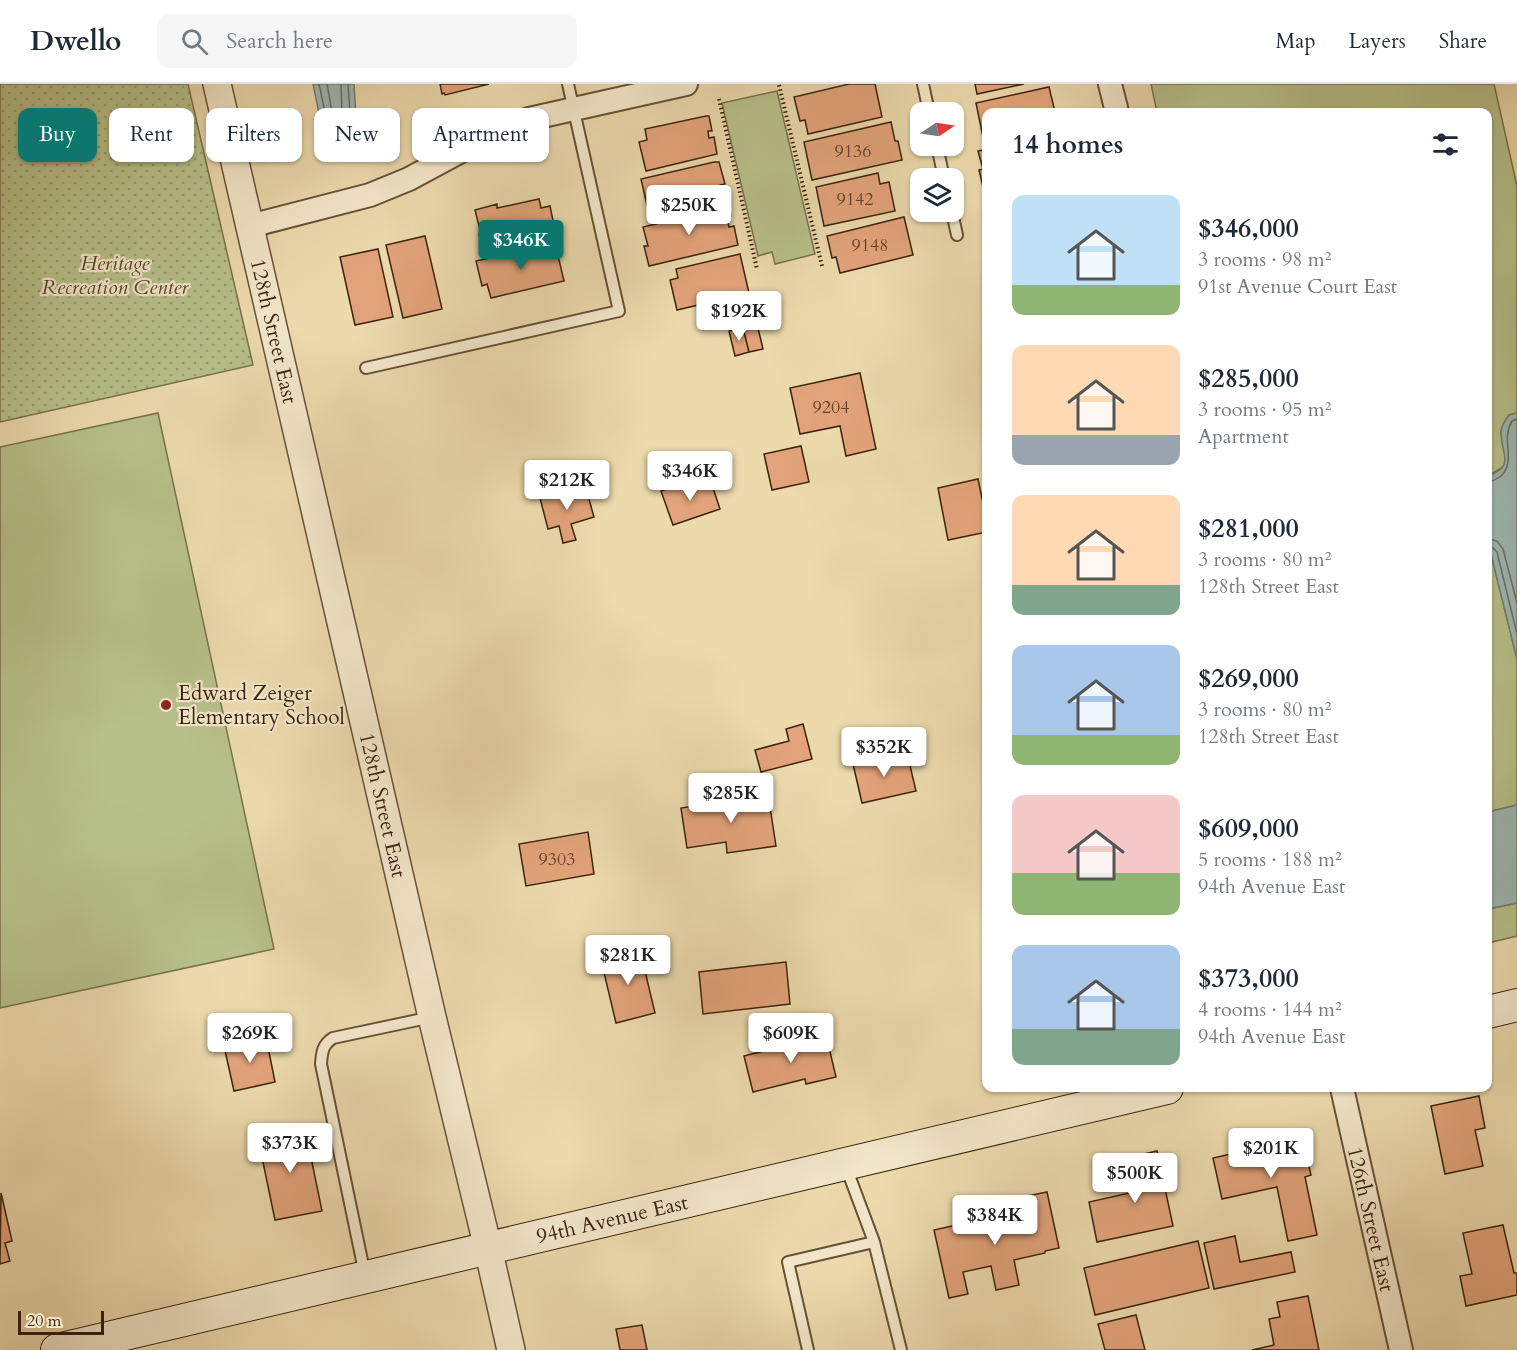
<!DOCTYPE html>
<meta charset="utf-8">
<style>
:root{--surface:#fff;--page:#f6f6f7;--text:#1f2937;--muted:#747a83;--line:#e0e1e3;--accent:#0f766e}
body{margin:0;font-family:Cardo,serif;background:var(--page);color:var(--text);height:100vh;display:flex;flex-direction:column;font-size:22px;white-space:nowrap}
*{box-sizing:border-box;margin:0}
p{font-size:20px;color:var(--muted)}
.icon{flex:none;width:33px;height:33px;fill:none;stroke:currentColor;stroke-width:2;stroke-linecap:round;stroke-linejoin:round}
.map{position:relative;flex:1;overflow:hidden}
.sheet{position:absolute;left:982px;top:24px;width:510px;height:984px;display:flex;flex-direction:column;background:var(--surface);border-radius:12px;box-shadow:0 2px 4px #0004}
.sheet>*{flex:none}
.top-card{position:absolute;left:18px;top:24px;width:570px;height:54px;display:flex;gap:12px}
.needle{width:39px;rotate:77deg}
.tools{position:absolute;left:910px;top:18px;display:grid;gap:12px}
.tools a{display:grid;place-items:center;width:54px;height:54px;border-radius:12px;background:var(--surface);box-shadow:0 2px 4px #0004;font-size:30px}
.scale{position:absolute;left:18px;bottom:15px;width:86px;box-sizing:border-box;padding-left:6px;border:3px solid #3b230e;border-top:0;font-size:16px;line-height:21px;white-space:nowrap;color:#3b230e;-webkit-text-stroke:4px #f3e7ca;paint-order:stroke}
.price{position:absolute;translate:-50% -51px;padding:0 14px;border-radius:6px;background:#fff;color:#222;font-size:20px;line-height:39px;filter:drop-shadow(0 2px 3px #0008)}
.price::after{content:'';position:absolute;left:50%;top:36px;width:18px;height:14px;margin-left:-9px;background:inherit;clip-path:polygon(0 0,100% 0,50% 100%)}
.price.on{background:var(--accent);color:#fff}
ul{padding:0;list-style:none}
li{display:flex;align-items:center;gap:18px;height:150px;padding:0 30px}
li span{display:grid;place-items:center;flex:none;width:168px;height:120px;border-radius:12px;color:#555}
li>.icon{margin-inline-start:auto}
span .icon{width:72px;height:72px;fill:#fffc;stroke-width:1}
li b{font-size:26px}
h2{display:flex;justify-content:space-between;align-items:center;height:72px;padding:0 30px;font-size:26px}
.chip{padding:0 21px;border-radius:12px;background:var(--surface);box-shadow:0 2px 4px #0004;font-size:21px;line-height:54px}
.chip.on{background:var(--accent);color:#fff}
header{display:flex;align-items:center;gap:36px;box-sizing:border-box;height:84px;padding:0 30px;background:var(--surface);border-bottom:2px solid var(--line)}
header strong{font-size:28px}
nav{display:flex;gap:33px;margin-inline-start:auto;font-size:21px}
.search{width:420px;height:54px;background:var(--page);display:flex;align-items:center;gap:15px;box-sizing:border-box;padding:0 21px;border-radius:12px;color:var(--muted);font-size:22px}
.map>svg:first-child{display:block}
.green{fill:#b7c08a;stroke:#79724c;stroke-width:1.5}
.park{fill:url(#park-dots);stroke:#79724c;stroke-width:1.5}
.water{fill:#9cb8b4;stroke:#757c72;stroke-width:1.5}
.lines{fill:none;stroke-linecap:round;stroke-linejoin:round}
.shore{stroke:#6c6e61;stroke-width:1.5}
.building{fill:#e3a37a;stroke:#3b230e;stroke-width:1.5}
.service-casing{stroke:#675136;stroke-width:14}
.minor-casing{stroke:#675136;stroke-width:26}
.tertiary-casing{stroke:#675136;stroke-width:30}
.secondary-casing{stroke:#3b230e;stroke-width:34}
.path{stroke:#3b230e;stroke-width:4;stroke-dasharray:1.5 3;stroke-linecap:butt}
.service{stroke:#f3e7ca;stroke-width:10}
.minor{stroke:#f3e7ca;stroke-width:22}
.tertiary{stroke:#f3e7ca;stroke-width:27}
.secondary{stroke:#f3e7ca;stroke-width:32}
.poi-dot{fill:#8f2418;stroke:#f3e7ca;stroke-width:2}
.labels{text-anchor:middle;stroke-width:4.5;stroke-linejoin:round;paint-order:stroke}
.number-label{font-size:18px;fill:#654329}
.park-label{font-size:21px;font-style:italic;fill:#5a4a2d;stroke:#f3e7ca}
.street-label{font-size:21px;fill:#3b230e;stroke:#f3e7ca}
.poi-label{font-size:21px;fill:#3b230e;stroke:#f3e7ca;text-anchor:start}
</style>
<header>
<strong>Dwello</strong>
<div class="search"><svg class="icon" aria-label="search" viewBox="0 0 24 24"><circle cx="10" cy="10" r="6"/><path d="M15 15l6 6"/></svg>Search here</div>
<nav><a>Map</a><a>Layers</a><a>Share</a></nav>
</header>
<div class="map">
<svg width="1517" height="1266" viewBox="0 0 1517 1266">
<defs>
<pattern id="park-dots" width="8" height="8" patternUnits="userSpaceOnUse" patternTransform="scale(1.5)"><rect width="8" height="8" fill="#b7c08a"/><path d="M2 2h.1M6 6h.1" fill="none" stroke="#969c6f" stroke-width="1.8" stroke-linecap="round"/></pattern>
</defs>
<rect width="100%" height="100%" fill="#ecdaad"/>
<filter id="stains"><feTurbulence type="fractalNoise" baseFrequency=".00333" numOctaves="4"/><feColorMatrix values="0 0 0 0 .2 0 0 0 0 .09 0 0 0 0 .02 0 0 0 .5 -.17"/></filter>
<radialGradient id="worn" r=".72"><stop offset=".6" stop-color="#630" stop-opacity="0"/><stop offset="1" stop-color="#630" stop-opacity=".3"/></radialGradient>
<path class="green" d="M1151,0H1494L1517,102V329L1509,331L1501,348L1507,375L1503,383L1488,392V28H1157Z
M777,7L815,170L775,180L772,168L758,172L722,19Z
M158,329L274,865L0,924V363Z
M1488,458L1517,575V721L1488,728Z
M1517,819V852L1488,859V825Z"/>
<path class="park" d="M0,0H188L253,281L0,338Z"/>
<path class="water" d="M313,0H354L356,32L353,38L350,41L328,46L322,44Z
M1517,329V575L1488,458V392C1516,382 1501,370 1501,349C1501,342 1505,336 1509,331Z
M1517,721V819L1488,825V728Z"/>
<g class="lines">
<path class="shore" d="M319,0L327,37L329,39L348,34L350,30L348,0
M327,0L332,28L335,30L340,29L342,27L341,0
M1488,398C1494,397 1497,395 1501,392C1517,376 1500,357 1512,337L1517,335
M1488,455L1497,457L1503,465L1517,519
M1488,463L1493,464L1497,468L1517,550"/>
</g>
<path class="building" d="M440,0H489L445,11L444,9L442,10Z
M849,0H875L882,33L808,50L805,36L800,37L794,13Z
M975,0H1024L977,10Z
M1049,3L1055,28H987V57L984,58L976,19Z
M706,32H709L712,47H708L709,54L714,53L717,70L646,87L639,58L647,56L645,45Z
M891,38L895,57H898L902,76L812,96L804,58Z
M987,65V106L984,107L979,86L983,85L978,67Z
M714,78H719L725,100L720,101L723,117L650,134L641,95Z
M878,89L880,100L889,98L895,127L824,142L816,103Z
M539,115L541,124L550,122L556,151L483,168L479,150H481L475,126L497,120V124Z
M729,122L731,132L727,134L729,143L734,142L738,161L649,182L644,162H648L643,143Z
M904,133L913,171L840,189L836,173L832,174L827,152Z
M425,152L442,225L403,234L386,161Z
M555,159L564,197L491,214L487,200L482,202L476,177Z
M378,165L393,233L355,241L340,173Z
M740,170L749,209L677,226L670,196L678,194L676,185Z
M757,240L763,265L749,268L743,244Z
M743,244L749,268L735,272L729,247Z
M860,289L876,365L846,372L840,342L800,350L790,304Z
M801,362L809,398L772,406L764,370Z
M978,395L987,438V448L948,456L938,404Z
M690,397L693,404L711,398L720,425L673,441L661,407Z
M585,401L594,433L571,440L576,456L563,459L559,442L548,445L540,414Z
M803,640L812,675L761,688L755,666L789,657L786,645Z
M907,669L916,707L862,719L853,680Z
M768,710L776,762L727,769L726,758L687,764L681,724Z
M588,748L594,790L526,802L519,760Z
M640,866L655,929L616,939L601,876Z
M786,878L790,920L703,930L699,888Z
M826,951L836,993L806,1000L805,995L753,1008L744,972Z
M266,953L275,998L234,1007L224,962Z
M1479,1012L1485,1044L1475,1046L1483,1082L1445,1090L1431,1022Z
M305,1044L322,1127L275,1136L258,1054Z
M1280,1045L1283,1059L1297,1056L1300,1073L1306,1071L1311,1091L1305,1093L1317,1151L1288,1157L1277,1103L1222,1115L1213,1074L1253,1065L1250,1052Z
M1157,1067L1173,1142L1097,1158L1089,1118L1134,1108L1132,1098L1137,1097L1131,1073Z
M1047,1108L1059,1164L1045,1167V1169L1014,1176L1019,1201L996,1206L991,1182L963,1188L968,1210L949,1214L934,1146L988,1134L989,1142L1031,1133L1027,1112Z
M1,1109L12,1157L5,1159L10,1177L0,1180Z
M1503,1141L1514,1189H1517V1211L1466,1222L1460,1192L1472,1190L1463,1149Z
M1235,1152L1240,1178L1291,1168L1295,1188L1214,1205L1204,1159Z
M1198,1157L1209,1204L1095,1231L1084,1184Z
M1308,1212L1319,1266H1252L1274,1261L1269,1235L1280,1233L1277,1218Z
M1136,1231L1145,1266H1105L1098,1240Z
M642,1241L647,1266H620L616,1245Z"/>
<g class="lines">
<g class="service-casing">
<path id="service" d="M923,0L929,28
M937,62L944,94
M952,128L957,151
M366,284L619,227L568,0
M846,1083L874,1158L901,1266
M365,1191L321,980C322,969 322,961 333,954L432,933
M808,1266L788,1178L874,1158"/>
</g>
<g class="minor-casing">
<path id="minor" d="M1110,0L1117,28
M250,142L370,111L409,95L487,53L529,35L686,0
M1342,1004L1401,1266"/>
</g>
<g class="tertiary-casing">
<path id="tertiary" d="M217,0L432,933L488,1164L511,1266"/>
</g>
<g class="secondary-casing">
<path id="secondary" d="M1488,928L1517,921
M57,1266L1167,1004"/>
</g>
<path class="path" d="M779,1L822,182
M719,15L757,185"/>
<use href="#service" class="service"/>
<use href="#minor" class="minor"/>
<use href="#tertiary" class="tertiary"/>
<use href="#secondary" class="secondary"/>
</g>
<circle class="poi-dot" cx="166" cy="621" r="6"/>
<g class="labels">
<g class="number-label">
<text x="853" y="73">9136</text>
<text x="855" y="121">9142</text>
<text x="870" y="167">9148</text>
<text x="831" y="329">9204</text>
<text x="557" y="781">9303</text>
</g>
<g class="park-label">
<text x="115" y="186">Heritage<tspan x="115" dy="24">Recreation Center</tspan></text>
</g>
<g class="street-label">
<text transform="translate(274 247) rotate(77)" y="7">128th Street East</text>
<text transform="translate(383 721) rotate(77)" y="7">128th Street East</text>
<text transform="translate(612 1135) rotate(-13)" y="7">94th Avenue East</text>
<text transform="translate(1371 1135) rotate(77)" y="7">126th Street East</text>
</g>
<g class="poi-label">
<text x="178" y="616">Edward Zeiger<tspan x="178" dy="24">Elementary School</tspan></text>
</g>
</g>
<rect width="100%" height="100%" filter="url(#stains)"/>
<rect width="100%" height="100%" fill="url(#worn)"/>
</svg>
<div class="tools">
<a><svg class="needle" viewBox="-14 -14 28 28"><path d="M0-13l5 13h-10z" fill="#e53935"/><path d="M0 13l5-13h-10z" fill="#747a83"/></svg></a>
<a><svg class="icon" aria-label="layers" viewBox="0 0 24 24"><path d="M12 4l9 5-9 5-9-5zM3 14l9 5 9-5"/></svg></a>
</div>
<div class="scale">20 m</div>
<b class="price" style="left:689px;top:152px">$250K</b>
<b class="price on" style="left:521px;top:187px">$346K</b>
<b class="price" style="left:739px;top:258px">$192K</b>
<b class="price" style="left:690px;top:418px">$346K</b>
<b class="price" style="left:567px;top:427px">$212K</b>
<b class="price" style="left:884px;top:694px">$352K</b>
<b class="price" style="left:731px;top:740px">$285K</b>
<b class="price" style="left:628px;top:902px">$281K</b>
<b class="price" style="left:250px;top:980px">$269K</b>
<b class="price" style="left:791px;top:980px">$609K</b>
<b class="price" style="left:290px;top:1090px">$373K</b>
<b class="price" style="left:1271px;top:1095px">$201K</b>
<b class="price" style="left:1135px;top:1120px">$500K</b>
<b class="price" style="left:995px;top:1162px">$384K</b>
<div class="top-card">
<a class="chip on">Buy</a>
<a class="chip">Rent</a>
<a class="chip">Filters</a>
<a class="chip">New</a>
<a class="chip">Apartment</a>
</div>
<section class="sheet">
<h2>14 homes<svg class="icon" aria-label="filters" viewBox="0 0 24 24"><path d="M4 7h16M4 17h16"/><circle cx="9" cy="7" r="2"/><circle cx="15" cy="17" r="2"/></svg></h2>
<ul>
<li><span style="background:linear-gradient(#bfe0f5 75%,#8fb573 0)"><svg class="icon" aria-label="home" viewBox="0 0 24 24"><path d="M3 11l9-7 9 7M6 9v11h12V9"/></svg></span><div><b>$346,000</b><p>3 rooms · 98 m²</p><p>91st Avenue Court East</p></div></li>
<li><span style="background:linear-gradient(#ffd9b3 75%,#9aa5b1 0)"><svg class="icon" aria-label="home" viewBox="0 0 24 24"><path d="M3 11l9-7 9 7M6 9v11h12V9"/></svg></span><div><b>$285,000</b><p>3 rooms · 95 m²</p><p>Apartment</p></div></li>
<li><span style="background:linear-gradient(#ffd9b3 75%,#7fa58c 0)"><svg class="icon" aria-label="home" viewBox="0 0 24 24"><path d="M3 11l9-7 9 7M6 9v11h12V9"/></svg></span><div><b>$281,000</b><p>3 rooms · 80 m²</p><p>128th Street East</p></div></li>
<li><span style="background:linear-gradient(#a9c7e8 75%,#8fb573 0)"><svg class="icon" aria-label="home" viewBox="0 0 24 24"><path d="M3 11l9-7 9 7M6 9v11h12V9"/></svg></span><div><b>$269,000</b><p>3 rooms · 80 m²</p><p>128th Street East</p></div></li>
<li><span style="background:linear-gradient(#f6c9c9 65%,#8fb573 0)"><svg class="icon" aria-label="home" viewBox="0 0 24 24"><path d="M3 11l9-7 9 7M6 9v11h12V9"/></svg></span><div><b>$609,000</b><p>5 rooms · 188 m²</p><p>94th Avenue East</p></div></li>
<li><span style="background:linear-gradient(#a9c7e8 70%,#7fa58c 0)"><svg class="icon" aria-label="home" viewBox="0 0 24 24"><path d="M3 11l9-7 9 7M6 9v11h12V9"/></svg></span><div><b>$373,000</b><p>4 rooms · 144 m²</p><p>94th Avenue East</p></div></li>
</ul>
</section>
</div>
